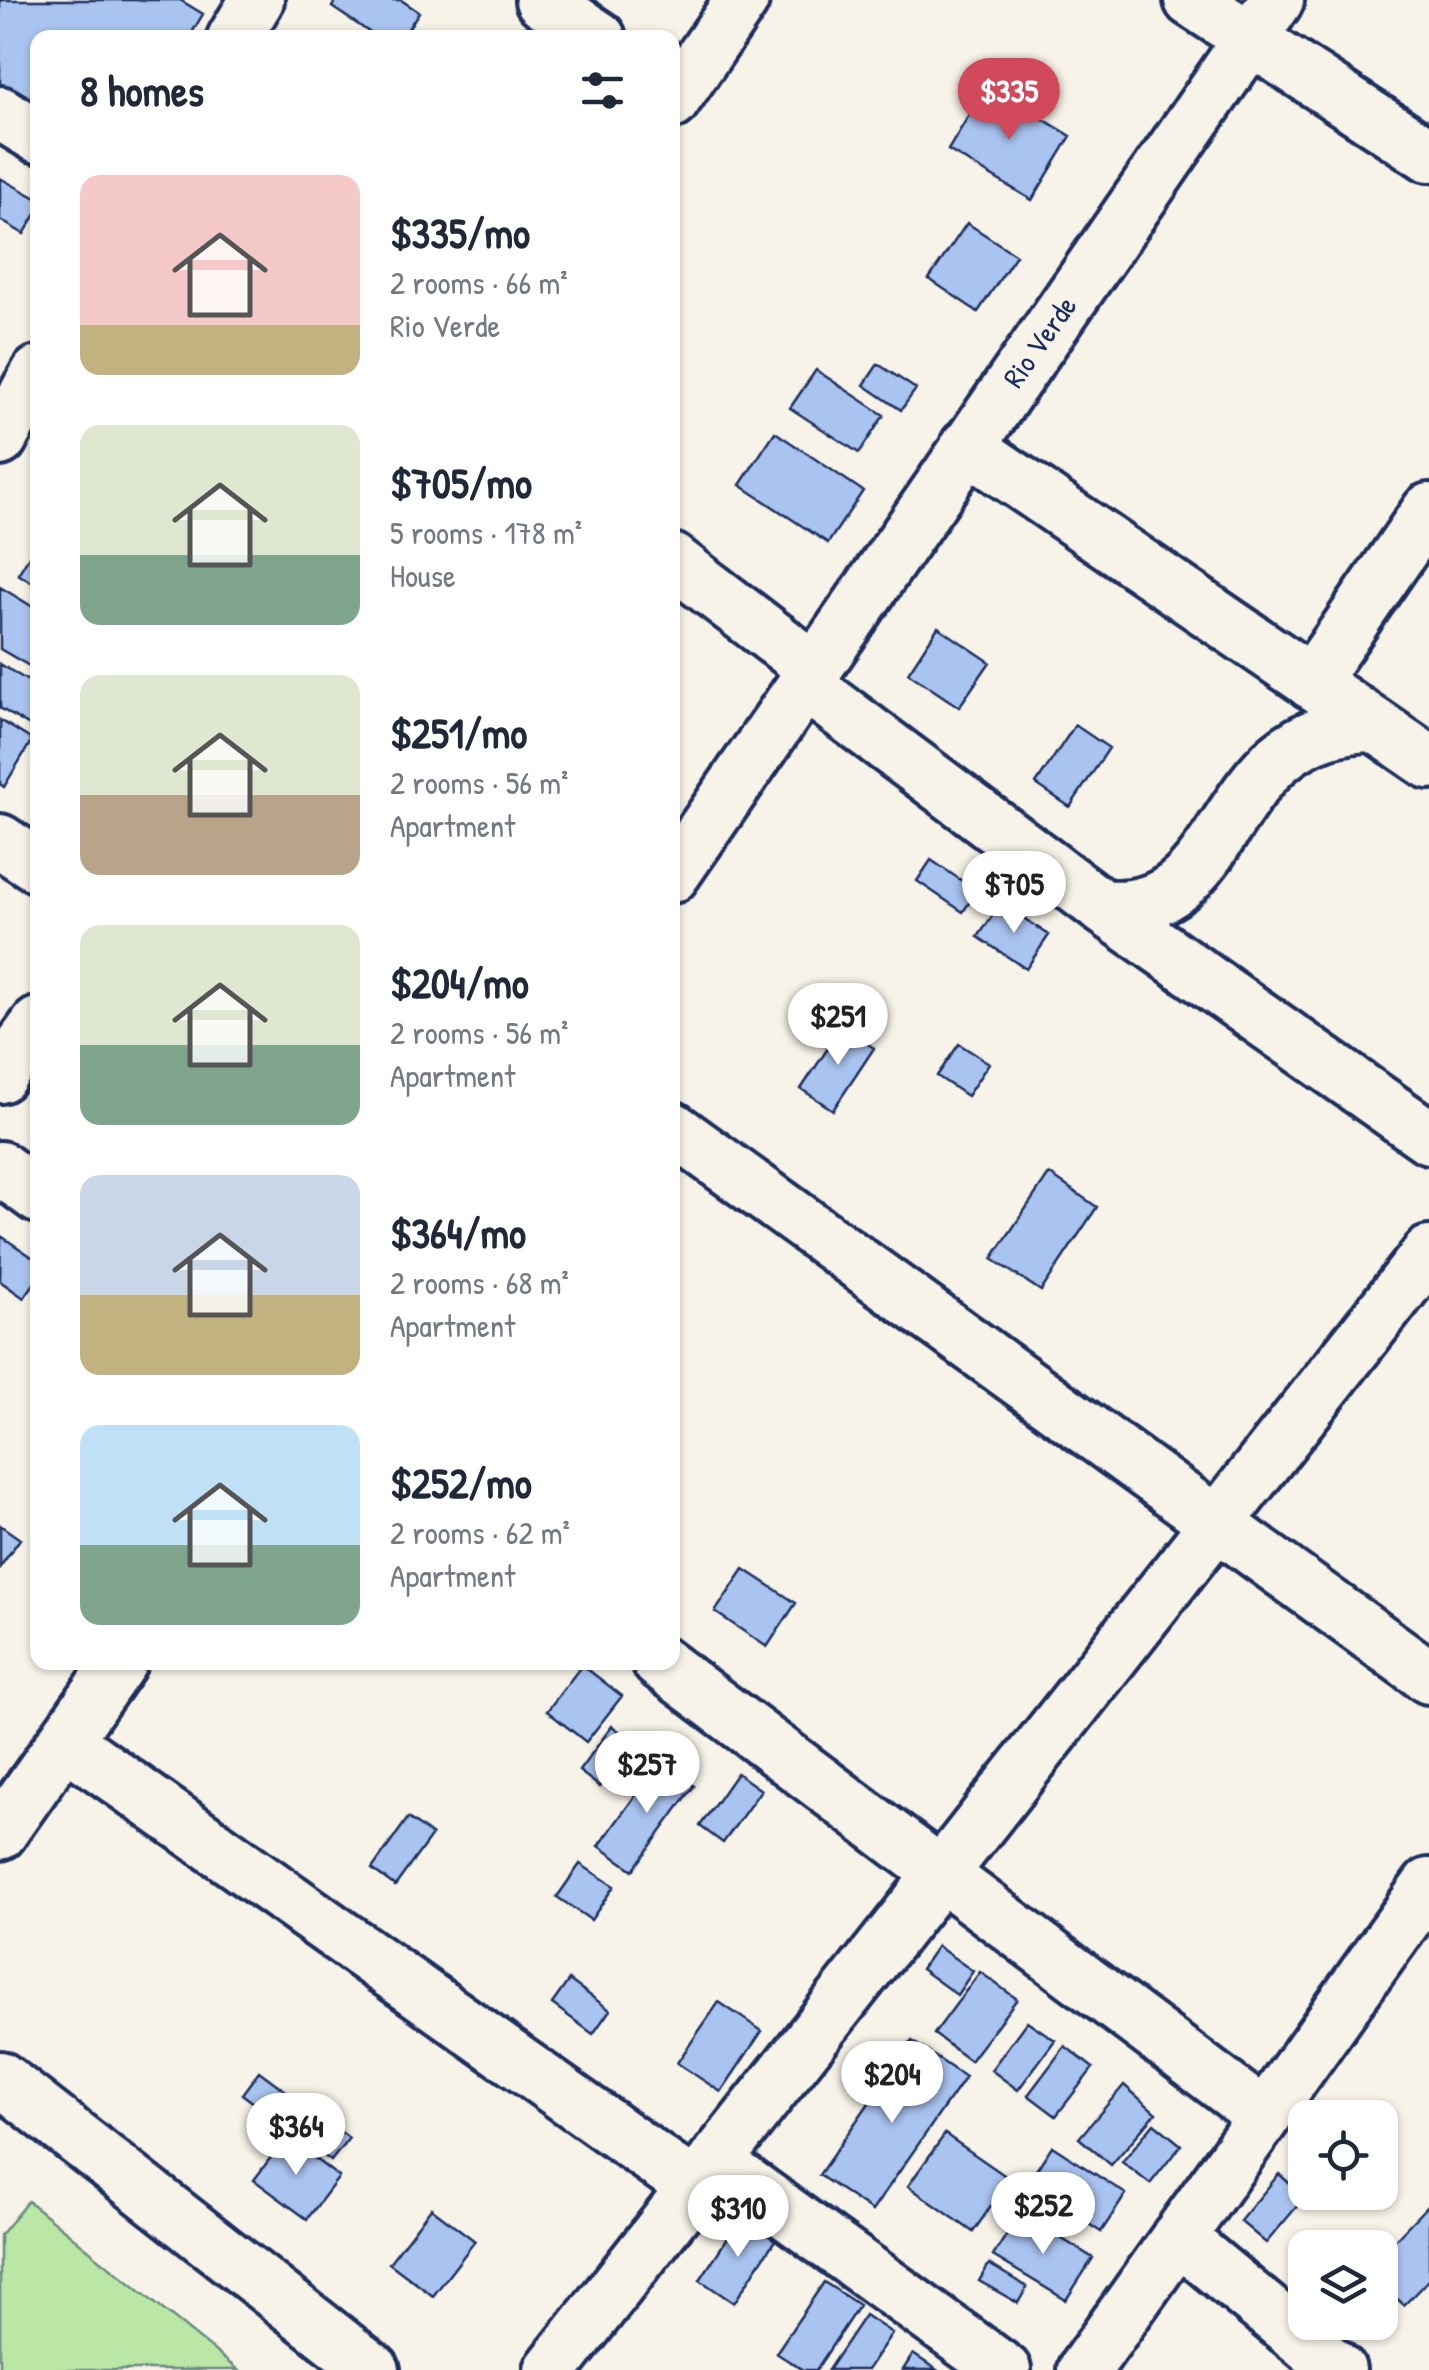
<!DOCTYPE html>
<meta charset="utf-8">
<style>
:root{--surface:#fff;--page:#f2f2f3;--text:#1f2937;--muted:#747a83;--accent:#d1495b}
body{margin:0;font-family:"Patrick Hand",sans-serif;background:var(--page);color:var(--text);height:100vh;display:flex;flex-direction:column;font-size:38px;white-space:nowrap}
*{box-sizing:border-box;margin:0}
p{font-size:32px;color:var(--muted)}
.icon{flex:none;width:55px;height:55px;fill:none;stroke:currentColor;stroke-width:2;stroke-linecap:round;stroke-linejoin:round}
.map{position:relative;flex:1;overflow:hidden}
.panel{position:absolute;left:30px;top:30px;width:650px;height:1640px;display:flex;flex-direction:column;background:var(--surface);border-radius:20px;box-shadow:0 2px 8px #0004}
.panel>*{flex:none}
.tools{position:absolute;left:1288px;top:2100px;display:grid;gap:20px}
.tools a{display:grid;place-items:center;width:110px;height:110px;border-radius:20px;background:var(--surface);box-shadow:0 2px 8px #0004;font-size:50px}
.price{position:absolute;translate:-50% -85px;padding:0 22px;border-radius:35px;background:#fff;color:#222;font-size:32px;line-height:65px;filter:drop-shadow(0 2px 5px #0008)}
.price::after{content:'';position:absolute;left:50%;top:60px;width:30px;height:22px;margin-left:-15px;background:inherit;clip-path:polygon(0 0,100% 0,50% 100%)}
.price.selected{background:var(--accent);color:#fff}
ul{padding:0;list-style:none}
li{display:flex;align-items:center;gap:30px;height:250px;padding:0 50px}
li span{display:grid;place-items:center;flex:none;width:280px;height:200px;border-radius:20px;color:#555}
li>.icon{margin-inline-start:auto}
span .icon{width:120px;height:120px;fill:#fffc;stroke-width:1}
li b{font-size:42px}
h2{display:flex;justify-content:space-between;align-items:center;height:120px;padding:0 50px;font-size:42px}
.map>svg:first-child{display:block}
.green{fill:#bae7a5;stroke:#6a8b82;stroke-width:2.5}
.building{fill:#aac4f1;stroke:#1b2f5e;stroke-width:2.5}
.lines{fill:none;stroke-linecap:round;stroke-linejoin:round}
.minor-casing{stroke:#1b2f5e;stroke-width:60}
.minor{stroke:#f7f3e8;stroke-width:52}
.labels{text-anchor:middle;stroke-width:8;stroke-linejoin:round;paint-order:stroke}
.street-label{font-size:30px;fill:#1b2f5e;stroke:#f7f3e8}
</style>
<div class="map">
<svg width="1429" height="2370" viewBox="0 0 1429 2370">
<rect width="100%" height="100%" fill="#f7f3e8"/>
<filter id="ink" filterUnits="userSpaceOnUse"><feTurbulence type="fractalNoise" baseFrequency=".01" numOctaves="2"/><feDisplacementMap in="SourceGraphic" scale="20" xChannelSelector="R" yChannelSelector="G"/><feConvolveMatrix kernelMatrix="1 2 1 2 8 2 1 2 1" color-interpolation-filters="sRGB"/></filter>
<g filter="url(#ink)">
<path class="green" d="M28,2201L238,2370H0V2235Z"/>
<path class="building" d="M0,0H180L203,14L189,38H38V115L0,92Z
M336,0H401L419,12L402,38H378L332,7Z
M987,85L1071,136L1032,200L948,150Z
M0,178L38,199V211L24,234L0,220Z
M967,223L1016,255L978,312L929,279Z
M878,364L916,389L901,410L864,385Z
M816,370L884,415L859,453L790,408Z
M775,432L863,491L828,543L740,485Z
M38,542V586L18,574Z
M0,587L38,610V671L0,649Z
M938,627L990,662L959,707L908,673Z
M0,664L38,687V731L0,708Z
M0,720L32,740L4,787L0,784Z
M1075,725L1109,748L1070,807L1036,784Z
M931,860L977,891L963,912L917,881Z
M1001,903L1049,935L1026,969L978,937Z
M842,1027L874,1048L833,1110L801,1089Z
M959,1044L989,1063L967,1096L937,1076Z
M1049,1174L1097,1207L1041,1291L992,1259Z
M1,1236L38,1261V1278L24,1298L0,1281Z
M0,1525L20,1539L0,1567Z
M744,1569L796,1603L767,1647L715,1612Z
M582,1665L622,1696L586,1742L547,1711Z
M612,1726L634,1742L600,1787L579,1771Z
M660,1761L694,1786L633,1870L599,1846Z
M737,1773L761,1790L723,1843L700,1826Z
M408,1818L432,1835L395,1886L372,1869Z
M580,1864L614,1886L591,1920L557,1897Z
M937,1946L973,1971L957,1995L921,1969Z
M980,1972L1017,1999L970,2061L934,2034Z
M569,1980L610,2010L593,2034L552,2004Z
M719,2002L762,2031L721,2092L677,2063Z
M1027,2021L1055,2040L1018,2090L991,2070Z
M912,2041L965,2077L872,2211L819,2175Z
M1065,2046L1093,2068L1056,2116L1028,2095Z
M259,2071L349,2138L331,2161L242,2094Z
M1124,2085L1156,2113L1111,2165L1079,2138Z
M1154,2123L1181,2145L1150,2184L1122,2162Z
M945,2134L1010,2179L973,2232L908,2186Z
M286,2137L339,2177L307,2219L254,2180Z
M1052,2146L1126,2194L1101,2232L1027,2184Z
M1279,2174L1305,2197L1266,2243L1240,2221Z
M1429,2204V2279L1404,2305L1380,2283V2255Z
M431,2208L475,2241L433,2296L389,2263Z
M1020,2213L1093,2258L1066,2300L993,2256Z
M741,2217L775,2240L734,2303L700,2280Z
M989,2264L1027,2287L1018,2303L979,2281Z
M824,2282L859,2305L816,2370H803L776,2353Z
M865,2315L892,2333L867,2370H828Z
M913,2354L937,2370H903Z"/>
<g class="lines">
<g class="minor-casing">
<path id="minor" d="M542,0L599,38
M1191,0L1429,155
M234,38L257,0
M672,102L742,0
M0,113L38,136
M0,439L38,373
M967,446L1429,762
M672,560L816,670
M1311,682L1429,510
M806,685L1101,906L1429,1137
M0,841L38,866
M672,876L1277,0
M1101,906C1241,922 1210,725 1375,725
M0,1076L38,1024
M672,1128L1429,1677
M0,1168L38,1196
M659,1662L1264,2116
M65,1741L694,2187
M0,1833L120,1662
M0,2078L373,2370
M715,2161L1004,2370
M1178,2237L1339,2370
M551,2370L1429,1253
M1084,2370L1429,1885"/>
</g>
<use href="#minor" class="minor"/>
</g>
</g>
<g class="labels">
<g class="street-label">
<text transform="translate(1040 342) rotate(-55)" y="10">Rio Verde</text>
</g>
</g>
</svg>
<div class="tools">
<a><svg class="icon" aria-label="locate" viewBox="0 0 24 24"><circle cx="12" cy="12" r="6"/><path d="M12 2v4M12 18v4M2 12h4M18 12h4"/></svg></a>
<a><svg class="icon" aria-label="layers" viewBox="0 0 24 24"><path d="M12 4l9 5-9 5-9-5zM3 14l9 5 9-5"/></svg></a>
</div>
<b class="price selected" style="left:1009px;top:143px">$335</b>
<b class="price" style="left:1014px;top:936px">$705</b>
<b class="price" style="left:838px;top:1068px">$251</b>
<b class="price" style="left:647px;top:1816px">$257</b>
<b class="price" style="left:892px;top:2126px">$204</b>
<b class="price" style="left:296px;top:2178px">$364</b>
<b class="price" style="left:1043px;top:2257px">$252</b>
<b class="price" style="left:738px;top:2260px">$310</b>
<section class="panel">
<h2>8 homes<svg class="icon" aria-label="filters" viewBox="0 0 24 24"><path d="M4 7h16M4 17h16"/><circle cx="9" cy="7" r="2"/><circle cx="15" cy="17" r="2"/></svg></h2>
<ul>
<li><span style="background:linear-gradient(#f6c9c9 75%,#c2b280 0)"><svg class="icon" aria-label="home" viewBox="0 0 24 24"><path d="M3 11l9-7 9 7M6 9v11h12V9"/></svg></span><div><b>$335/mo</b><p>2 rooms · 66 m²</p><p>Rio Verde</p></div></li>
<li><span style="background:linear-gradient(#dfe7d0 65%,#7fa58c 0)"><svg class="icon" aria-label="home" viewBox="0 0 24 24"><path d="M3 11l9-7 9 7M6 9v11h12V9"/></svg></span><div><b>$705/mo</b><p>5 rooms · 178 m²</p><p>House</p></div></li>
<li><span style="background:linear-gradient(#dfe7d0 60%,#b9a48a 0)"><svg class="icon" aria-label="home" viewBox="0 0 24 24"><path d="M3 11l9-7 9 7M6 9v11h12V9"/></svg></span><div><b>$251/mo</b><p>2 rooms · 56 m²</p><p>Apartment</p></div></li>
<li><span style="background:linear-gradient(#dfe7d0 60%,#7fa58c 0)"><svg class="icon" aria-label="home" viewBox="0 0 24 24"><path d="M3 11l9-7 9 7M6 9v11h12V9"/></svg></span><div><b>$204/mo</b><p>2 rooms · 56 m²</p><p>Apartment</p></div></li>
<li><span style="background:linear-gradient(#c9d6e8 60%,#c2b280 0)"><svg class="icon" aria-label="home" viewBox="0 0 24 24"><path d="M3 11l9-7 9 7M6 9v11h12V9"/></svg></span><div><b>$364/mo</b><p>2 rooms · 68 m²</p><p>Apartment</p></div></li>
<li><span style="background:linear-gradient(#bfe0f5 60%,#7fa58c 0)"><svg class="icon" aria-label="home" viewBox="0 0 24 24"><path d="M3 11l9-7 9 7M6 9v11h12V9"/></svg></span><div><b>$252/mo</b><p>2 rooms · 62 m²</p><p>Apartment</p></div></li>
</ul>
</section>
</div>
